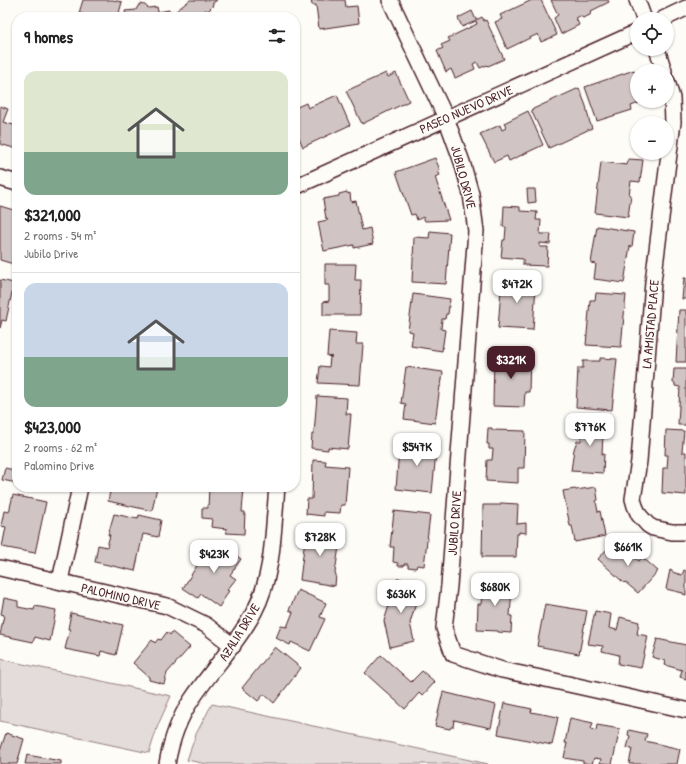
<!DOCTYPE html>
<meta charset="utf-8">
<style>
:root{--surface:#fff;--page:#f2f2f2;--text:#222;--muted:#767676;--line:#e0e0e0;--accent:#4a1f2b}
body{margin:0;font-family:"Patrick Hand",sans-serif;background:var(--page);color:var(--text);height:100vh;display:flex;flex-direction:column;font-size:15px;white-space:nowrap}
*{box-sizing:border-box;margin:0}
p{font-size:13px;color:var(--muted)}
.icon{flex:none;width:22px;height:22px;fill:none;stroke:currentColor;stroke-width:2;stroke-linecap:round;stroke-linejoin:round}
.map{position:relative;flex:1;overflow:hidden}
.drawer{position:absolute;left:12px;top:12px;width:288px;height:480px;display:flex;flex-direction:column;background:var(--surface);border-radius:16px;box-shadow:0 1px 3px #0004}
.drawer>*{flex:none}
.fabs{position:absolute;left:630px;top:12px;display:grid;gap:8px}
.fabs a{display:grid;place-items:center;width:44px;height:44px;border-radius:50%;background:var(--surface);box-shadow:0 1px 3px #0004;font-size:20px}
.price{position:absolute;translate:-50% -34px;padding:0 9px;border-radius:8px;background:#fff;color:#222;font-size:13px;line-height:26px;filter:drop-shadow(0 1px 2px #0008)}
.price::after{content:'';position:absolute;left:50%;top:24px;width:12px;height:9px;margin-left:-6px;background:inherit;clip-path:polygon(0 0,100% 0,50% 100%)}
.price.active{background:var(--accent);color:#fff}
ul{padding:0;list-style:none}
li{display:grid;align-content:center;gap:8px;height:212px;padding:0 12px}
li+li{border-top:1px solid var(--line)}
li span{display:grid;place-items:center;height:124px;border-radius:12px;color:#555}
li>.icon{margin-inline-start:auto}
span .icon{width:72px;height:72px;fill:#fffc;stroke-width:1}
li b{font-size:17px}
h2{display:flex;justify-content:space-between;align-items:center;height:48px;padding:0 12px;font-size:17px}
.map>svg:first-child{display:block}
.green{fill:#e3dcda;stroke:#967e82}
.building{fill:#d0c5c4;stroke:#4a1f2b}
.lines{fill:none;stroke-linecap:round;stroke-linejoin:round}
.minor-casing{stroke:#4a1f2b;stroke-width:18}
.minor{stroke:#fdfcf7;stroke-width:15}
.labels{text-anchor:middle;stroke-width:3;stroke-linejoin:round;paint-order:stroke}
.street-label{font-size:13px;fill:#4a1f2b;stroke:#fdfcf7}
</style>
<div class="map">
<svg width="686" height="764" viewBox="0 0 686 764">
<rect width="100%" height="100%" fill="#fdfcf7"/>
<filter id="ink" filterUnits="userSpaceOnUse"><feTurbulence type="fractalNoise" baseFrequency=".025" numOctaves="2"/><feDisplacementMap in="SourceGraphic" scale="8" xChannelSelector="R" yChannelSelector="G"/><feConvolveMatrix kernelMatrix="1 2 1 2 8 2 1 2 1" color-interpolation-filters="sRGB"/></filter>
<g filter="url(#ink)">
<path class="green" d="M0,659L171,696L158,725L149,753L0,721Z
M212,704L488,764H207L187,760L196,734Z"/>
<path class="building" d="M83,0H113L122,2L118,17H86V15L79,13Z
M190,0H217L213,3L212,7L208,11L205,10L203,12L207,17H178L179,15L176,11Z
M311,0H345L346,7L357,6L359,23L319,29L316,5H312Z
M532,0H541L557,35L541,42L538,34L507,49L495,22L502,19L500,15Z
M551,0H608L609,2L591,11L590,15L583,18L580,16L576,18L579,25L561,34L554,18L558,15Z
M141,4L145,5L148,8L157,7L158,12L169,10L170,17H126L125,11L136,10L138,6Z
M472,11L476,20L482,17L484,21L486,20L504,59L488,66L487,65L480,68L477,62L473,64L475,69L455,78L451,69L446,72L437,51L443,48L441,45L450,41L448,38L477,24L476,21L462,27L458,18Z
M634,70L637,79V86L634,87L637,95V101H639V103L631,106L632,110L597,121L585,87Z
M386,73L388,77L396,73L409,101L362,124L346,91Z
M579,88L586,106L589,120L592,128L549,148L531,110Z
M337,95L350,125L303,147L295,129V108L306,103L308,108Z
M0,106L8,109L3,122L17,126V149L0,144Z
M528,111L543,145L509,161L507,156L494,162L480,134L500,125L502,130L506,128L504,123Z
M435,158L440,170L438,171L440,175L435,177L449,220L425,221L423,217L417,220L415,214L411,215L396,172Z
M628,159L643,160L640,182L631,181L629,195H631L628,217L595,213L601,162L627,165Z
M527,189H535L536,202L528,203Z
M347,192L348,194L350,193L351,202L356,201L362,230L370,228L373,244L354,248V245L324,251L318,222L328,220L327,219H326L323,199L339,196V194Z
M0,206L17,211V265L0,260Z
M504,206L520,207V211L537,212L536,220H541L540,234H551L550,244L540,243V247H548L547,266L523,265V259L501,257L503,240H505L506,227H503Z
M597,226L634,232L632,247L630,246L624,283L594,279L596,264L591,263Z
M430,231L450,233L446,284L412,282L414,237L429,238Z
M325,264H356L355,280H361L360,315H323V302L329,301V285H325Z
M502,276L522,277L521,284H523V279L534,280V285H536L533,330L498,328Z
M684,278H686V299H682Z
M0,280L14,283L6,321L2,320L0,328Z
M596,293L626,295L621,347L586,345L590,300H595Z
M413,294L450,299L448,314H446L445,319H442L441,329L445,330L442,351L411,346L413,332L408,331Z
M679,310H686V362H676Z
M329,331L357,333L356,344H363L360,385L318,383L320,366L329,367L330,357H332L327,356Z
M494,354L530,355L529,392H525L524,407L493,406Z
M600,358L617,359L612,410L576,407L578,368H583V361H600Z
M406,367L443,372L441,386H440L435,423L404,419L406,404L401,403Z
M674,369H686V425H678L680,387L675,386V383H673Z
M317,396L347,398L346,414H351L348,449L328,447V450L311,448L312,434H314Z
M582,418L606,420L605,435H603L602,454H604L603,473L571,471L574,449L577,441H581Z
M488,428H492V430L525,431L524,468H518V483L486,481L487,460H492L493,449H489V444H487Z
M666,430L684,431L682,452H686V495L662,493L663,468H667L668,455H665Z
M421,440L437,442L432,493L396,489L399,450L403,451L404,442L421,444Z
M17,455V483L2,480L5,468L14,470Z
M313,460L326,461L325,465L348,467L345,505H341L340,513L324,512V516L306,514L307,499H312Z
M111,487H157L152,511L108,501Z
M209,487H244L242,512H245L244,534L226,533L227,529L211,527L212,519L202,518V508H208Z
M596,487L598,500L596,501L598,512L600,511L605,536L575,542L572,526H570L563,491L575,489L576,490Z
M13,495L46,502L35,553L2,547L6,527L1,526L4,511L9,512Z
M501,503L518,504L517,524L526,523V533L519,532V534H517L516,557H482L483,505H501Z
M394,511L430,515L424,566L417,565L416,568L408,567V564H404V566H398V563L393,562L394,547H390Z
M114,514L138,519L139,515L161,520L158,537L143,534L135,571L95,562L98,545L107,547L110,535H108Z
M307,529L341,533L335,573L336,574L335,586L300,580L305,539H306Z
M615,540L627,550L625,553L632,559L634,557L639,561L642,557L658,571L638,593L625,582L624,583L598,559Z
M227,542L234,547L231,552L241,559L230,575L236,579L227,590L229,591L226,595V596L219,607L201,594L198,598L183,588L208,548L217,544L223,547Z
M670,570L672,571V572L682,575L684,570L686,571V595L683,594V593L666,589Z
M398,578L417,584L412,599L417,600L410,623L414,641L390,647L384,621Z
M480,579L504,581L503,587L512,588L510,616H512L511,633L498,632V631L477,630L478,604H481L482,593H479Z
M298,590L326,603L320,617L325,619L310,651L291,642L290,645L276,638L281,626L287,627L293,612L289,610Z
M4,598L18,601V607L34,610L35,606L56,610L50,641L35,637L33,642L0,635L4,615L1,614Z
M545,604L587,611L579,654L537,646Z
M595,611L611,614L609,628L617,630L620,617L639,622L637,634L648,636L641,668L618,664L619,655L602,651L603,646L588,644Z
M71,613L123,625L116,655L101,651L100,656L65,649L70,629H68Z
M167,632L170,635L172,632L190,647L167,673L164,684L149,680V677L133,663L152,640L155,643L158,639L161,640Z
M657,639L686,645V679L680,677L682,670L665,665L666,661L652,657Z
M275,647L301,668L274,703L264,694L258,701L242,688Z
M381,655L411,682L422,671L435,682L422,696L419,693L405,709L365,673Z
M443,692L496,705L491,728L454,720L453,727H451L450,729L435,726Z
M504,703L532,709L531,712L558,717L552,745L498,734Z
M570,718L593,723L591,729L596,731L597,725L620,729L612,764L600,763L601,759L594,758L592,764L583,763V761L564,758L567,743H565Z
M629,730L647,734L645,741L680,749L677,764H629L632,749L627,748L630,736L628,735Z
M6,733L24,739L17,764H0V747L1,748Z
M27,755L61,761V764H25Z"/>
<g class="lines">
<g class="minor-casing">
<path id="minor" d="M390,0L446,118L462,162L471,194L476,231L449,586L444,628L453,654L502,670L541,678L686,710
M637,0L644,19
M663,19L686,8
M657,49L664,71
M667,81L672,98L673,122L653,282L639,461L633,499L635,506L639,515L648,525L653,528L672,532H686
M0,178L17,183
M295,187L637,32
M0,568L167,606L206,625L233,646
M60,581L80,487
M167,764C171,741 179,718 192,699C212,669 237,644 254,612C274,575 273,528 277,487"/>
</g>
<use href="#minor" class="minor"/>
</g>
</g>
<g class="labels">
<g class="street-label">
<text transform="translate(466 109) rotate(-24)" y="5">PASEO NUEVO DRIVE</text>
<text transform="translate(464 177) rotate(75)" y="5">JUBILO DRIVE</text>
<text transform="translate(650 324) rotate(-85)" y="5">LA AMISTAD PLACE</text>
<text transform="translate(454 523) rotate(-86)" y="5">JUBILO DRIVE</text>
<text transform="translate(121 596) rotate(13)" y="5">PALOMINO DRIVE</text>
<text transform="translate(239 632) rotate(-58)" y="5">AZALIA DRIVE</text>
</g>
</g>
</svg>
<div class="fabs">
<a><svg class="icon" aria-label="locate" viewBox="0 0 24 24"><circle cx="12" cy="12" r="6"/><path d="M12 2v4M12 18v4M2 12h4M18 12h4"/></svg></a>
<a>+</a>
<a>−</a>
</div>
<b class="price" style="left:517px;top:304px">$472K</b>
<b class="price active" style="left:511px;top:380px">$321K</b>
<b class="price" style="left:590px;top:447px">$776K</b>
<b class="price" style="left:417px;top:467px">$547K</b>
<b class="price" style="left:320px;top:557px">$728K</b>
<b class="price" style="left:628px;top:567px">$661K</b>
<b class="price" style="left:214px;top:574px">$423K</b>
<b class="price" style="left:495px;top:607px">$680K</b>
<b class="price" style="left:401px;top:614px">$636K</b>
<section class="drawer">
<h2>9 homes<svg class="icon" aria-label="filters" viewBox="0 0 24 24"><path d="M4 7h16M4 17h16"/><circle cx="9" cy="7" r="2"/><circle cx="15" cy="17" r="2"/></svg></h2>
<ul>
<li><span style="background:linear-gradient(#dfe7d0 65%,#7fa58c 0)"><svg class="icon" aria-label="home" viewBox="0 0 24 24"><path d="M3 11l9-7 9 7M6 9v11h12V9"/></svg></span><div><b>$321,000</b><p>2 rooms · 54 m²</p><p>Jubilo Drive</p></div></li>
<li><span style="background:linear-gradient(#c9d6e8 60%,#7fa58c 0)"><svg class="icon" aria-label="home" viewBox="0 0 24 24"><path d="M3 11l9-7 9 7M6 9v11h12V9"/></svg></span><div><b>$423,000</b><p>2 rooms · 62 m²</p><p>Palomino Drive</p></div></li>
</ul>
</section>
</div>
